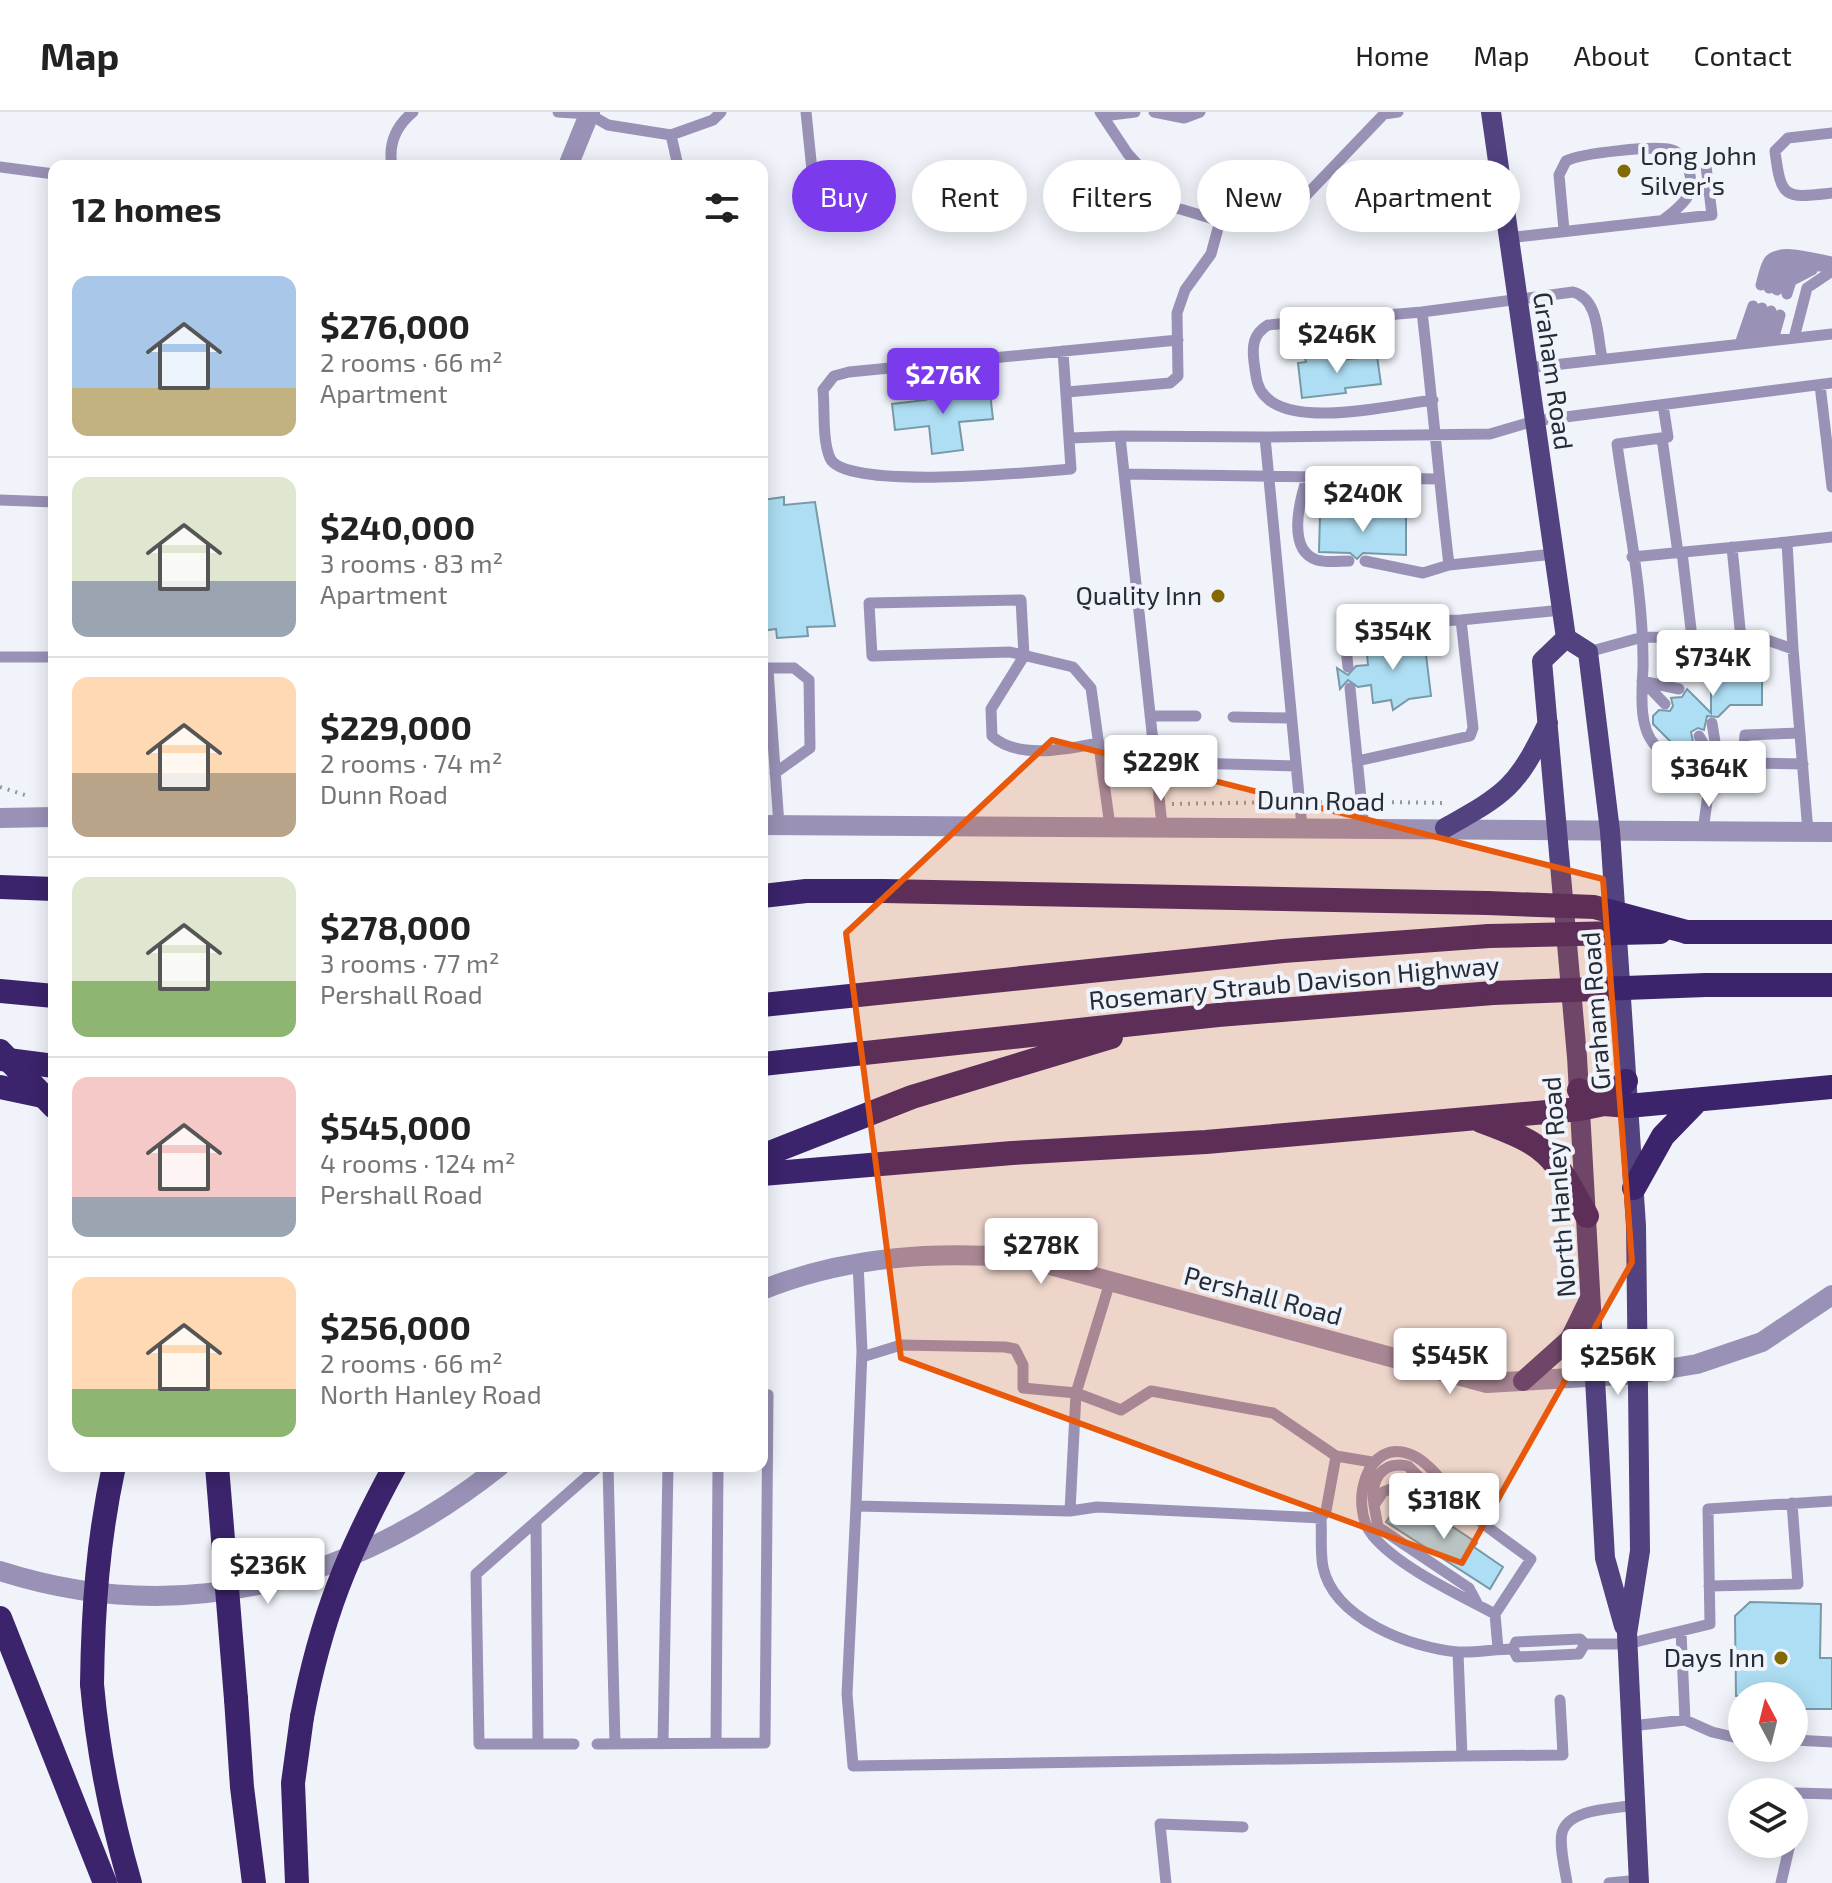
<!DOCTYPE html>
<meta charset="utf-8">
<style>
:root{--surface:#fff;--page:#f6f6f6;--text:#222;--muted:#767676;--line:#e0e0e0;--accent:#7c3aed}
body{margin:0;font-family:"Exo 2",sans-serif;background:var(--page);color:var(--text);height:100vh;display:flex;flex-direction:column;font-size:30px;white-space:nowrap}
*{box-sizing:border-box;margin:0}
p{font-size:26px;color:var(--muted)}
.icon{flex:none;width:44px;height:44px;fill:none;stroke:currentColor;stroke-width:2;stroke-linecap:round;stroke-linejoin:round}
.map{position:relative;flex:1;overflow:hidden}
.details{position:absolute;left:48px;top:48px;width:720px;height:1312px;display:flex;flex-direction:column;background:var(--surface);border-radius:16px;box-shadow:0 4px 20px #0003}
.details>*{flex:none}
.top-card{position:absolute;left:792px;top:48px;width:760px;height:72px;display:flex;gap:16px}
.needle{width:52px;rotate:353deg}
.buttons{position:absolute;left:1728px;top:1570px;display:grid;gap:16px}
.buttons a{display:grid;place-items:center;width:80px;height:80px;border-radius:50%;background:var(--surface);box-shadow:0 4px 20px #0003;font-size:40px}
.price{position:absolute;translate:-50% -68px;padding:0 18px;border-radius:8px;background:#fff;color:#222;font-size:26px;line-height:52px;filter:drop-shadow(0 2px 4px #0008)}
.price::after{content:'';position:absolute;left:50%;top:48px;width:24px;height:18px;margin-left:-12px;background:inherit;clip-path:polygon(0 0,100% 0,50% 100%)}
.price.on{background:var(--accent);color:#fff}
ul{padding:0;list-style:none}
li{display:flex;align-items:center;gap:24px;height:200px;padding:0 24px}
li+li{border-top:2px solid var(--line)}
li span{display:grid;place-items:center;flex:none;width:224px;height:160px;border-radius:16px;color:#555}
li>.icon{margin-inline-start:auto}
span .icon{width:96px;height:96px;fill:#fffc;stroke-width:1}
li b{font-size:34px}
h2{display:flex;justify-content:space-between;align-items:center;height:96px;padding:0 24px;font-size:34px}
.tag{padding:0 28px;border-radius:36px;background:var(--surface);box-shadow:0 4px 20px #0003;font-size:28px;line-height:72px}
.tag.on{background:var(--accent);color:#fff}
header{display:flex;align-items:center;gap:48px;box-sizing:border-box;height:112px;padding:0 40px;background:var(--surface);border-bottom:2px solid var(--line)}
header strong{font-size:38px}
nav{display:flex;gap:44px;margin-inline-start:auto;font-size:28px}
.map>svg:first-child{display:block}
.building{fill:#aedef3;stroke:#7799a8;stroke-width:2}
.lines{fill:none;stroke-linecap:round;stroke-linejoin:round}
.path{stroke:#9499a1;stroke-width:4;stroke-dasharray:2 6;stroke-linecap:butt}
.service{stroke:#9a92b6;stroke-width:11}
.minor{stroke:#9a92b6;stroke-width:20}
.tertiary{stroke:#9a92b6;stroke-width:20}
.primary{stroke:#534280;stroke-width:20}
.motorway{stroke:#3b246b;stroke-width:24}
.motorway-bridge{stroke:#3b246b;stroke-width:24}
.marked{fill:#e8590c;fill-opacity:0.2;stroke:#e8590c;stroke-width:6;stroke-linejoin:round}
.poi-dot{fill:#826902;stroke:#f0f4fa;stroke-width:3}
.labels{text-anchor:middle;stroke-width:8;stroke-linejoin:round;paint-order:stroke}
.poi-label{font-size:26px;fill:#262c37;stroke:#f0f4fa;text-anchor:end}
.street-label{font-size:26px;fill:#262c37;stroke:#f0f4fa}
</style>
<header>
<strong>Map</strong>
<nav><a>Home</a><a>Map</a><a>About</a><a>Contact</a></nav>
</header>
<div class="map">
<svg width="1832" height="1771" viewBox="0 0 1832 1771">
<rect width="100%" height="100%" fill="#f0f4fa"/>
<path class="building" d="M1342,243V248L1377,244L1381,272L1345,276L1346,281L1302,286L1298,251L1306,250L1305,246Z
M948,272L949,286L990,281L993,307L959,310L963,338L932,342L929,314L895,318L892,292L926,288L924,275Z
M784,385V393L815,390L835,514L807,515L808,524L777,526L776,517L762,519V388Z
M1350,398H1364V402H1406V443L1363,441L1357,447L1350,441L1319,440L1320,403H1350Z
M1424,526L1431,584L1409,587L1393,598L1391,588L1373,591L1371,573L1358,575L1348,568L1340,577L1337,556L1348,563L1356,554L1368,553L1366,532Z
M1711,544H1762V593H1730L1718,605L1707,604L1704,618L1698,616L1691,620L1693,630L1687,637L1677,636L1653,612V604L1659,598L1670,599L1673,594L1671,586L1682,585L1687,577L1711,601Z
M1405,1383L1477,1431L1474,1435L1503,1455L1490,1477L1386,1410Z
M1750,1490L1821,1492L1820,1546H1832V1597H1794V1584H1736L1735,1504Z"/>
<g class="lines">
<path class="path" d="M0,675L28,684
M1312,690H1347
M1376,690L1447,691
M1172,692L1287,690"/>
<path class="service" d="M558,0L589,2L608,13L671,23L713,8L721,0
M806,0L813,68
M1100,0L1128,42L1177,96L1220,109
M1154,0L1184,6L1200,0
M1103,4L1135,0
M1832,21L1788,26L1775,39C1781,88 1785,86 1832,81
M671,23L678,54
M392,54C388,32 396,14 413,0
M0,55L54,62
M1564,118L1559,63L1566,49C1582,41 1656,33 1672,38C1689,44 1696,72 1686,87C1680,95 1671,102 1663,108
M1507,126L1712,103L1706,54
M1761,173C1763,166 1765,155 1769,149C1780,135 1817,148 1832,150
M1769,176L1775,157L1789,149L1799,150
M1777,178L1788,157L1827,153
M1787,182L1791,169L1812,158
M1422,200L1573,180C1599,187 1597,223 1602,246
M1794,226L1807,176L1832,159
M1773,228L1780,203
M1762,229L1771,199
M1751,230L1762,196
M1740,232L1753,194
M1063,239L1071,357C1035,360 844,379 830,346C822,328 825,297 823,278L834,264L849,260L1178,228
M1526,256L1832,222
M1820,273L1832,375
M1067,280L1170,271L1178,264L1177,201L1185,178L1211,142L1220,109L1292,98L1384,2L1398,0
M1433,288C1392,293 1294,317 1265,284C1256,275 1256,263 1254,250C1252,234 1253,222 1268,213L1422,200C1432,284 1439,369 1449,453L1554,442
M1663,293L1668,325L1617,332C1627,406 1644,482 1643,556C1642,579 1638,615 1655,633C1675,652 1717,648 1743,651
M1071,326L1120,324
M1662,326L1678,441
M1124,362L1438,367
M1307,366C1300,387 1286,438 1317,448C1327,451 1339,449 1349,449
M0,388L54,390
M1732,435L1741,527
M1682,440L1692,526
M1632,445L1787,430
M1365,449L1423,461L1449,453
M1461,508L1562,498
M1793,537L1787,430L1832,425
M1588,540L1643,525L1764,527L1793,537L1808,720
M0,545H54
M1348,555L1344,518L1349,512L1461,508L1473,616L1470,624L1357,649
M762,556H794L809,568L810,636L775,661
M768,559L779,713
M1642,569L1679,577
M1643,569L1665,592
M1350,576L1364,716
M1150,604H1196
M1233,605L1291,606
M1800,621L1745,623L1743,651L1803,652
M1699,624L1712,647
M1099,631C1067,637 1018,648 992,624L991,597L1024,544L1021,488L869,491L872,544L1010,540L1073,555L1091,576L1110,714
M1155,650L1296,654
M1162,713L1120,324L1265,325
M1302,715L1265,325L1490,322L1534,309L1832,271
M1703,719L1715,630L1712,611
M858,1150L862,1239L856,1394L1070,1399L1076,1281L1023,1276V1253L1015,1237L1005,1235L901,1233L862,1245
M1110,1170L1076,1281L1121,1298L1151,1279L1273,1301L1336,1344L1372,1350
M608,1354L615,1631
M1374,1393C1370,1369 1381,1348 1408,1354L1451,1397
M856,1394L847,1582L853,1654L1462,1644
M1070,1399L1097,1395L1321,1406L1326,1399L1336,1344
M1468,1399L1441,1395L1403,1372L1383,1380L1374,1393L1378,1415L1469,1476L1478,1493
M1321,1406C1322,1422 1320,1440 1323,1455C1334,1507 1411,1536 1458,1540C1476,1541 1495,1537 1513,1537L1517,1545L1579,1542L1585,1532
M536,1409L538,1632
M1709,1474L1798,1472L1792,1391
M1495,1502C1458,1482 1400,1456 1373,1424C1348,1395 1366,1323 1412,1343C1433,1352 1451,1383 1468,1399C1487,1416 1510,1431 1531,1447L1495,1502L1498,1537
M1681,1520L1685,1608
M1513,1537L1516,1530L1580,1527L1585,1532H1627L1710,1512L1708,1397L1832,1389
M1458,1540L1462,1644L1563,1643L1560,1588
M1631,1614L1685,1608L1712,1620L1742,1627
M1794,1628L1832,1630
M663,1631L668,1354
M716,1631L718,1354
M574,1632H479L476,1462L599,1354
M597,1632L765,1631L768,1283L762,1282
M1794,1700L1796,1681L1832,1682
M1166,1771L1160,1712L1243,1715
M1567,1771C1565,1757 1559,1734 1562,1721C1568,1696 1615,1697 1635,1693
M1609,1771L1639,1768
M1781,1771L1790,1732"/>
<path class="minor" d="M568,54L590,0"/>
<path class="tertiary" d="M0,706L54,705
M762,713L1832,720
M762,1178C846,1144 935,1139 1024,1146L1487,1271L1637,1262L1697,1252L1762,1230L1832,1183
M0,1459C181,1517 355,1470 500,1354"/>
<path class="primary" d="M1491,0L1566,526L1588,540L1610,719L1636,1114L1640,1439L1627,1522L1639,1771
M1566,526L1542,549L1577,945L1605,1446L1624,1514
M1445,716C1507,681 1516,676 1548,611
M1523,1269L1570,1227L1590,1186"/>
<path class="motorway" d="M0,775L54,777
M762,784L806,779H884L1487,791
M1687,820H1832
M1706,873H1832
M0,879L54,884
M762,893L1283,839L1489,824
M0,947L54,954
M762,952L1218,903L1493,881
M0,975L52,986
M1579,978L1604,992L1628,994L1832,975
M1481,1009C1549,1034 1552,1041 1587,1104
M762,1044L912,985L1111,925
M762,1062L1012,1041L1206,1030L1580,997L1604,992L1626,969
M1634,1076L1663,1024L1697,989
M0,1506L105,1771
M92,1572C98,1641 111,1705 130,1771
M236,1587L242,1675L254,1771
M297,1771L293,1671L302,1605"/>
<path class="motorway-bridge" d="M1487,791L1594,795L1687,820
M1489,824L1660,820
M1493,881L1706,873
M0,939L54,995
M217,1354L236,1587
M92,1572C93,1497 98,1427 114,1354
M302,1605C321,1506 347,1442 395,1354"/>
</g>
<path class="marked" d="M1052,628L1603,767L1632,1150L1462,1451L901,1246L846,821Z"/>
<g class="poi-dot">
<circle cx="1624" cy="59" r="8"/>
<circle cx="1218" cy="484" r="8"/>
<circle cx="1781" cy="1546" r="8"/>
</g>
<g class="labels">
<g class="poi-label">
<text x="1640" y="53" text-anchor="start">Long John<tspan x="1640" dy="30">Silver's</tspan></text>
<text x="1202" y="493">Quality Inn</text>
<text x="1765" y="1555">Days Inn</text>
</g>
<g class="street-label">
<text transform="translate(1553 259) rotate(82)" y="9">Graham Road</text>
<text transform="translate(1321 689) rotate(1)" y="9">Dunn Road</text>
<text transform="translate(1294 871) rotate(-5)" y="9">Rosemary Straub Davison Highway</text>
<text transform="translate(1596 899) rotate(-94)" y="9">Graham Road</text>
<text transform="translate(1559 1075) rotate(-94)" y="9">North Hanley Road</text>
<text transform="translate(1263 1184) rotate(15)" y="9">Pershall Road</text>
</g>
</g>
</svg>
<div class="buttons">
<a><svg class="needle" viewBox="-14 -14 28 28"><path d="M0-13l5 13h-10z" fill="#e53935"/><path d="M0 13l5-13h-10z" fill="#767676"/></svg></a>
<a><svg class="icon" aria-label="layers" viewBox="0 0 24 24"><path d="M12 4l9 5-9 5-9-5zM3 14l9 5 9-5"/></svg></a>
</div>
<b class="price" style="left:1337px;top:263px">$246K</b>
<b class="price on" style="left:943px;top:304px">$276K</b>
<b class="price" style="left:1363px;top:422px">$240K</b>
<b class="price" style="left:1393px;top:560px">$354K</b>
<b class="price" style="left:1713px;top:586px">$734K</b>
<b class="price" style="left:1161px;top:691px">$229K</b>
<b class="price" style="left:1709px;top:697px">$364K</b>
<b class="price" style="left:1041px;top:1174px">$278K</b>
<b class="price" style="left:1450px;top:1284px">$545K</b>
<b class="price" style="left:1618px;top:1285px">$256K</b>
<b class="price" style="left:1444px;top:1429px">$318K</b>
<b class="price" style="left:268px;top:1494px">$236K</b>
<div class="top-card">
<a class="tag on">Buy</a>
<a class="tag">Rent</a>
<a class="tag">Filters</a>
<a class="tag">New</a>
<a class="tag">Apartment</a>
</div>
<section class="details">
<h2>12 homes<svg class="icon" aria-label="filters" viewBox="0 0 24 24"><path d="M4 7h16M4 17h16"/><circle cx="9" cy="7" r="2"/><circle cx="15" cy="17" r="2"/></svg></h2>
<ul>
<li><span style="background:linear-gradient(#a9c7e8 70%,#c2b280 0)"><svg class="icon" aria-label="home" viewBox="0 0 24 24"><path d="M3 11l9-7 9 7M6 9v11h12V9"/></svg></span><div><b>$276,000</b><p>2 rooms · 66 m²</p><p>Apartment</p></div></li>
<li><span style="background:linear-gradient(#dfe7d0 65%,#9aa5b1 0)"><svg class="icon" aria-label="home" viewBox="0 0 24 24"><path d="M3 11l9-7 9 7M6 9v11h12V9"/></svg></span><div><b>$240,000</b><p>3 rooms · 83 m²</p><p>Apartment</p></div></li>
<li><span style="background:linear-gradient(#ffd9b3 60%,#b9a48a 0)"><svg class="icon" aria-label="home" viewBox="0 0 24 24"><path d="M3 11l9-7 9 7M6 9v11h12V9"/></svg></span><div><b>$229,000</b><p>2 rooms · 74 m²</p><p>Dunn Road</p></div></li>
<li><span style="background:linear-gradient(#dfe7d0 65%,#8fb573 0)"><svg class="icon" aria-label="home" viewBox="0 0 24 24"><path d="M3 11l9-7 9 7M6 9v11h12V9"/></svg></span><div><b>$278,000</b><p>3 rooms · 77 m²</p><p>Pershall Road</p></div></li>
<li><span style="background:linear-gradient(#f6c9c9 75%,#9aa5b1 0)"><svg class="icon" aria-label="home" viewBox="0 0 24 24"><path d="M3 11l9-7 9 7M6 9v11h12V9"/></svg></span><div><b>$545,000</b><p>4 rooms · 124 m²</p><p>Pershall Road</p></div></li>
<li><span style="background:linear-gradient(#ffd9b3 70%,#8fb573 0)"><svg class="icon" aria-label="home" viewBox="0 0 24 24"><path d="M3 11l9-7 9 7M6 9v11h12V9"/></svg></span><div><b>$256,000</b><p>2 rooms · 66 m²</p><p>North Hanley Road</p></div></li>
</ul>
</section>
</div>
